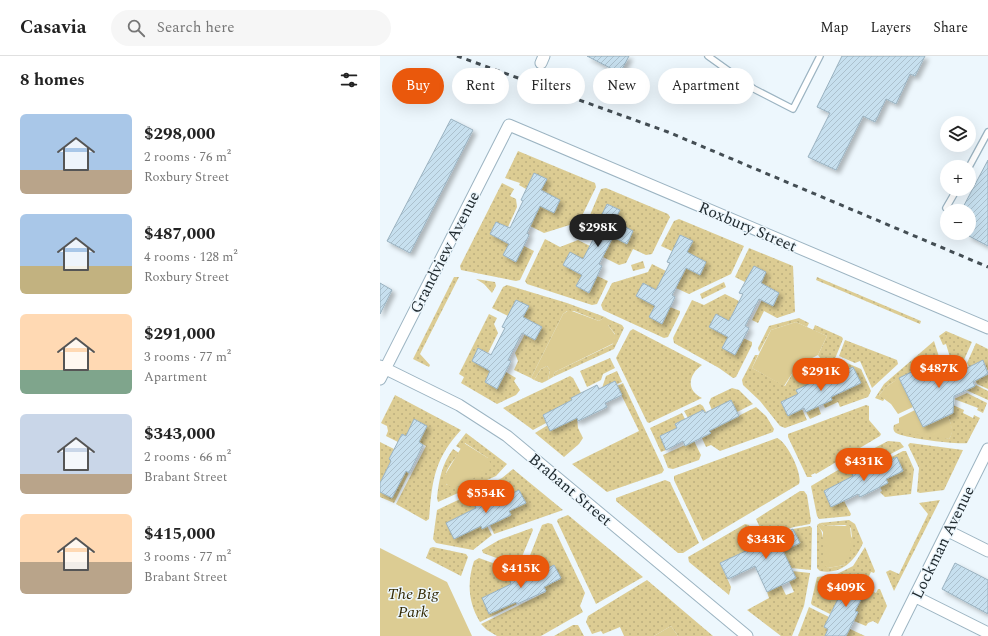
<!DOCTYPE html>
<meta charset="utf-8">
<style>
:root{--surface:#fff;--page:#f6f6f6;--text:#222;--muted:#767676;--line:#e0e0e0;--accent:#ea580c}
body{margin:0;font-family:Spectral,serif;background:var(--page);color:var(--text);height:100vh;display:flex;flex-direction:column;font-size:15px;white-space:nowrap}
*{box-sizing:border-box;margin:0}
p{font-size:13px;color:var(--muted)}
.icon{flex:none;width:22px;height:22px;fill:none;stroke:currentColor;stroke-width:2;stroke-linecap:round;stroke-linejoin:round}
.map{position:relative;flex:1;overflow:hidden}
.drawer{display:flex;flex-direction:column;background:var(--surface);width:380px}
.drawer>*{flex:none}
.top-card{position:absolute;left:12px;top:12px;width:380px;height:36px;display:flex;gap:8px}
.controls{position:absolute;left:560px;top:60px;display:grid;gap:8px}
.controls a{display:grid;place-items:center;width:36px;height:36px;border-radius:50%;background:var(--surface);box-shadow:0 4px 16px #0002;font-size:20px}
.price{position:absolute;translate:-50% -34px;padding:0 9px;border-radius:14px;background:var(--accent);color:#fff;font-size:13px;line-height:26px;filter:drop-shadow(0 1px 2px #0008)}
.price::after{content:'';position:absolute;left:50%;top:24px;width:12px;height:9px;margin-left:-6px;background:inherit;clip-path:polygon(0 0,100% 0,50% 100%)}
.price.current{background:#222;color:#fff}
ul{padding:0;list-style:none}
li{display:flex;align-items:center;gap:12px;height:100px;padding:0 20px}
li span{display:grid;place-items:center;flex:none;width:112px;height:80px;border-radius:6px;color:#555}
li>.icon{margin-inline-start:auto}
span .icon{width:48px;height:48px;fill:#fffc;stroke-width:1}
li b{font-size:17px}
h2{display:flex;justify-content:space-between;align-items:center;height:48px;padding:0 20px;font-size:17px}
.chip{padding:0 14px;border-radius:18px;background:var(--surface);box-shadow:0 4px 16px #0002;font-size:14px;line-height:36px}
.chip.current{background:var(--accent);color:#fff}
header{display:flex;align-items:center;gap:24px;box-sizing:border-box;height:56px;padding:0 20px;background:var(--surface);border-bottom:1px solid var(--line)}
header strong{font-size:19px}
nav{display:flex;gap:22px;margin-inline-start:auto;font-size:14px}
.search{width:280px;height:36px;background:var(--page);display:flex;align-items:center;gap:10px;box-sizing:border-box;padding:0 14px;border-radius:22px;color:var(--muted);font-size:15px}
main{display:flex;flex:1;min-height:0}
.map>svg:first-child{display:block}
.grass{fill:url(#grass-dots)}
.green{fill:#dccc93}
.building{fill:url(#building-hatch);stroke:#99b1bf;filter:url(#shadow)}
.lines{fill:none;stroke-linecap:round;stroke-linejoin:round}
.lane-casing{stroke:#9cb4c2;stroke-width:8}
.street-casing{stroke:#9cb4c2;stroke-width:13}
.lane{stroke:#fff;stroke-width:5.5}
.street{stroke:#fff;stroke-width:11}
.rail{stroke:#444e54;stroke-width:3;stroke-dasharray:5 5;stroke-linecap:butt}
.labels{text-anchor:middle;stroke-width:3;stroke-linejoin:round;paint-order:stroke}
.street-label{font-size:16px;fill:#212b30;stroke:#edf7fd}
.park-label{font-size:16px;font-style:italic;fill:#362c07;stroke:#edf7fd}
</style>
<header>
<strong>Casavia</strong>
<div class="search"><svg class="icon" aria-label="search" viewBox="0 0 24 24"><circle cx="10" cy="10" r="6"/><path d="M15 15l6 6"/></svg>Search here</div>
<nav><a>Map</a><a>Layers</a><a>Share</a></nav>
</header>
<main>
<section class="drawer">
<h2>8 homes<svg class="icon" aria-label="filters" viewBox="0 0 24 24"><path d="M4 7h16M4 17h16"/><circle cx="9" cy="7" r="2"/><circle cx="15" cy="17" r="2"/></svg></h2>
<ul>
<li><span style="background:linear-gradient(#a9c7e8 70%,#b9a48a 0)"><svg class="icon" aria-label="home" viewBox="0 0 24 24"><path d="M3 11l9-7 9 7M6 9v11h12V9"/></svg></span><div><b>$298,000</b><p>2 rooms · 76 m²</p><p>Roxbury Street</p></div></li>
<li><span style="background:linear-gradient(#a9c7e8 65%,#c2b280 0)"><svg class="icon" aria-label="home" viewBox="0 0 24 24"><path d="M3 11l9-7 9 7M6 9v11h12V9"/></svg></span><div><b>$487,000</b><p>4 rooms · 128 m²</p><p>Roxbury Street</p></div></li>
<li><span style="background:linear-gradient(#ffd9b3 70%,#7fa58c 0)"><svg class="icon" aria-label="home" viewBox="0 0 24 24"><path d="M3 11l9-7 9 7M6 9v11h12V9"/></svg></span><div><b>$291,000</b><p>3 rooms · 77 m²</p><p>Apartment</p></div></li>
<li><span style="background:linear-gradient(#c9d6e8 75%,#b9a48a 0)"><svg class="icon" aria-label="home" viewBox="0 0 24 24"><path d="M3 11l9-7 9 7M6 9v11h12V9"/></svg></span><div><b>$343,000</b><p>2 rooms · 66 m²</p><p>Brabant Street</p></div></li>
<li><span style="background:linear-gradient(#ffd9b3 60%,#b9a48a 0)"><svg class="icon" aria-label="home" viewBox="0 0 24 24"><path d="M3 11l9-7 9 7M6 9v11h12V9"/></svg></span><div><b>$415,000</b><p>3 rooms · 77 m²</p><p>Brabant Street</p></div></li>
</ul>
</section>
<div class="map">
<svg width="608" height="580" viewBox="0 0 608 580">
<defs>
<pattern id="grass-dots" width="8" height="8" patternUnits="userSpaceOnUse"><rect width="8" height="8" fill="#dccc93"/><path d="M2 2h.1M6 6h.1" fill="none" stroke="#bcaf7f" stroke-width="1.8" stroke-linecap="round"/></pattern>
<pattern id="building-hatch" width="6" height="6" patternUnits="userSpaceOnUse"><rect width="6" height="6" fill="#c7e0ef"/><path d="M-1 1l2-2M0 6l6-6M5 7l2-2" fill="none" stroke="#abc0cd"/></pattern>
<filter id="shadow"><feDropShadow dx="3.5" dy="3.5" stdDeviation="2" flood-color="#0004"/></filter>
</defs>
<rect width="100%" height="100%" fill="#edf7fd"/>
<path class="grass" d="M138,95L215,127L216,131L199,166L164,177L150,170L160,150L161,134L167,123L154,117L146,133L139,129L140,127L125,122Z
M122,127L134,133L130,140L136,143L137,151L128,171L116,166L110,178L129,188L123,199L135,206L144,190L154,195L140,224L136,225L81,214L80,210Z
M226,132L288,158L290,161L272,198L266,199L253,193L246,207L239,209L223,201L233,181L247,188L253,175L234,165L240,154L228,148L219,164L210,159L221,133Z
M299,163L364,190L351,218L309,238L296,232L306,212L320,219L326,206L307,196L313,185L301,179L292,195L281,190L294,165Z
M165,183L180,191L198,184L210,190L203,203L190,197L183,209L202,219L196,230L209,237L217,220L228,225L217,248L212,249L147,228L145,225Z
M369,192L413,210L415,256L397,262L384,255L378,267L372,264L382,244L393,250L399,237L381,227L386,216L374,210L365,226L355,221Z
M263,205L265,212L253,215L251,209Z
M272,208L286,215L276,234L263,228L256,240L275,250L269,261L282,268L290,251L300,255V257L288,281L284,282L223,254L221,249L232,227L268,216Z
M74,221H79L40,298L50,309L49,311L33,303Z
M437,221L541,265L540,268L436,224Z
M96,223L115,226L116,230L112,237L104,228Z
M344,226L346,231L322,243L320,238Z
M127,229L187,247L225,261L219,265L194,255H187L183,258L151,322L134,314L138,305L135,297L145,278L155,283L162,271L143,261L149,250L136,244L128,260L112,252L123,231Z
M345,238L359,245L349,265L336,258L329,271L348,281L342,292L354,298L363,282L372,286V289L356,321L353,322L339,312L294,287L293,282L312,244L324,249Z
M109,258L117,262L114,268L118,277L108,297L98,292L92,305L110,315L105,326L117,332L126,316L136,322L134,325L140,334L136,339L117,348L81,327L84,321L79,318Z
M419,262L429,267L427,271L416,266L391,274L379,296L378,292L389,270Z
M228,263L242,269L244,272L234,293L173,321L175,316L233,288L235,278L228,269Z
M435,269L462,281L463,283L450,315L438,299L447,280L433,274Z
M253,273L322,309C309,318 305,334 322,342L269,367L267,366L236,302L250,275Z
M566,275L592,286L583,306L573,311L566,288L563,289L559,280Z
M465,284L517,304L518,308L492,332L480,305L475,307L459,300Z
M554,285L560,304L563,303L569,316C539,329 524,309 499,339L505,342L503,345L495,342L504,328Z
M596,287L608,293V315L603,304L589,311L587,307Z
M375,299H378L372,312L405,330L417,310L435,302L445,320L418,338L401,346L408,360L422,353L427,364L405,372L400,370L380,345L363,329L362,324Z
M230,302L235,312L223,318L221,324L207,331L200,315Z
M458,303L481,313L491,335L488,341L460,351L458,346L445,352L443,348L452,344L451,341L481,327L473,311L450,322Z
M167,310L170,314L168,324L162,327L154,324L161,313Z
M237,315L242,326L237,328L235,325L222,332L226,320Z
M608,318V333L597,328L595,324Z
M190,320L193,322L201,337L191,342L192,344L163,359L166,367L153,374L123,352Z
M243,327L284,414L282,417L227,436L192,408L259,375L237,330Z
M596,329L608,335V344L586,334Z
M352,332L359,334L373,348L357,356L332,354L329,347L331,342Z
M587,337L607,347L603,357L597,354L598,352L574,343Z
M15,339L81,374C54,403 52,426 49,463L46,465L16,448L46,390L39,386L47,370L34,363L26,380L22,378L18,386L6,380L8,375L7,370L1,367Z
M320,348L323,350L326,356L323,355L308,362L304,355Z
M486,349L489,350V364L501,378L500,380L436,418L435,417L431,419L432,421H427L408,381V378Z
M573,349L584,354L583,357L593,362L594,359L600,362L587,387C578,389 524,382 516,377C513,375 513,372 514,369L519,367V370L569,383C574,376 571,368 568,360L573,357Z
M438,350L441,358L430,363L426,356Z
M376,351L386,360L394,373L393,376L340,395L331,389L326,391L322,382L331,377L329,375Z
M302,357L305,363L295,368L297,372L280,380L286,394L281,396L270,372Z
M197,362L198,372L203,382L199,388L184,401L155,377L168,369Z
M86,377L127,408L116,420L58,446L57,442C59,423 62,408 73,393L79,397C73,405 60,419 67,429L108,402L85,387L81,393L76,390Z
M397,382C407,386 423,418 419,428L323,485L294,424V420Z
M314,385L321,399L319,404L293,413L288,412L283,399Z
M508,385L520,386L524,391L501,403L494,402L487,406L483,398Z
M0,386L14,393L9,403L11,405L0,427Z
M530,387L583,394L564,434L540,437L537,436L539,412L528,389Z
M523,395H526L534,413L531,438L505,441L500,436L502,435L500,431L506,423L523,414L516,401L500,409L498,405L502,406Z
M475,404L481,413L472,418L473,420L444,435L451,451L464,445L471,458L470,460L439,463L437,460L431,430Z
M133,413L183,454L114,478L110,469L131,459L129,455L146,447L139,434L123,442L120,437L112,442L108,433L110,428L122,422Z
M26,415L29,417L14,447L0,441V436L12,442Z
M285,424L290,426L319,487L303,497H298L236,445V442Z
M420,435H424L427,439L431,465L430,468L414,471L404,474L405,477L396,482L394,477L385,482L376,463Z
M95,436L100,438L104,445L95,450L96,452L66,467L101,470L102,473L107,470L112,479L93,494L56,487L53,483L57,454Z
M560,444L514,535L506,516L510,514L519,518L548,458L539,447Z
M188,459L263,521L216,548L177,465L178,463Z
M469,464L475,468L483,487C475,505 461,519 440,515L437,512V469C449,480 438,498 448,512L464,509L472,482L471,472L465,469L444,470L440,467Z
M168,467L172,468L205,537L200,550L203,556L161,580H117L107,574L101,568L166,536L164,531L181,523L174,509L158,517L155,513L147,517L145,512L162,469Z
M365,468L369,469L378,485L369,490L370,493L340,507L351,531L349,539L309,506L308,501Z
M430,470L432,472L431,514L411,512L403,495L419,487L413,473Z
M152,472L153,474L141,503L133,508L103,497L102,494L119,484Z
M53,491L86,498L88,501L81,520L46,502L50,492Z
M485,491L495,515L494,517L491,516L487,524L474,518L461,544L455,519L473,510Z
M99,502L135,515L139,521L130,525L131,528L102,542L110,558L136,546L137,548L100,566C88,546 87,526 94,505Z
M412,515L430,517L424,550L412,580H401L367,554L389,542L387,536L401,529L406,539L414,536L409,525L416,522Z
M452,519L458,544L450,558L432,549L431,547L437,521Z
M267,524L333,580H298L291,570L274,580H244L240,571L223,578L221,575L212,578L206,566L208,560Z
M486,533L496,537L498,533H500L507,550L498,568L493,565L488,567L486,570L474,565L478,556L475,555Z
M429,551L449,561L444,571L448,573L445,580H418Z
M193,569H198L204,580H174Z
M470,573L485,580H466Z"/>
<path class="green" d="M189,254L219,265L225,261L228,263V269L236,280L234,287L175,316L173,321L168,324L170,314L167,310L161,313L154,324L151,322L183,258Z
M416,266L447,280L438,299L417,310L404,330L372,312L391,274Z
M519,322L533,351L518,358L511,348L499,339L506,331Z
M535,354L543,371L568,360C571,368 575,375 569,383L525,377L519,370V362Z
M84,387L108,402L112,410L109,414L77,431L72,432L65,427V419Z
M440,467L444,470H470L471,480L474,486L464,509L448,512L443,509V476L437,469Z
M0,492L67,526L92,580H0Z
M291,570L298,580H274Z"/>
<path class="building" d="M207,0H249L240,17Z
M462,0H545L535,20L530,18L516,48L506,43L495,66L483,60L456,114L428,101L450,57L437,51Z
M71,63L93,74L30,197L7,185Z
M608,104V190L589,180V155H581Z
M154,117L167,123L161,134L180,144L174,157L160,150L147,177L149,179L136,206L123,199L129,188L110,178L116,166L130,172L143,145L141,144Z
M227,148L240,154L234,165L253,175L247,188L233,181L219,208L222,210L209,237L196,230L202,219L183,209L190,196L203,203L217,176L214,175Z
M300,179L313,185L307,196L326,206L320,219L306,212L292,239L295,241L282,268L269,261L275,250L256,240L263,227L276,234L290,207L287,206Z
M374,210L386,216L381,227L399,237L393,250L379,243L365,270L369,272L355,299L342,292L348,281L329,271L336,258L349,265L363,238L359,237Z
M0,227L12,234L0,258Z
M136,244L149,250L143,261L162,271L155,284L142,277L128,304L131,305L117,333L105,326L110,315L92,305L98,292L111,299L125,272L122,271Z
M603,304L608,318L593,326L595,330L574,340L573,357L543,371L519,322L552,306L559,320L585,308L587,312Z
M473,311L481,327L451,341L452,344L426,356L424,352L408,360L401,346L418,338L416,334L445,320L446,323Z
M235,325L242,339L225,347L227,351L198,365L197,362L170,375L163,359L192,344L191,342L217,329L219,333Z
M351,344L359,360L329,375L331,377L305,390L303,385L286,394L280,380L297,372L295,368L323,354L325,357Z
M34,363L47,370L39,386L43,389L29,417L26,415L12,442L0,436V427L11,405L9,403L22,378L26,380Z
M517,401L523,415L506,423L508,427L480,441L478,438L451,451L444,435L473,420L472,418L498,405L500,409Z
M139,434L146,447L129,455L131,459L102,473L101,470L74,483L66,467L96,452L95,450L121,437L123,442Z
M413,473L420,487L403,495L416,522L387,536L375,510L348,523L340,507L370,493L368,490L394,477L396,482Z
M575,507L608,524V558L562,533Z
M174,509L181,522L164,531L166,535L137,548L136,546L109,558L102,542L131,528L130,525L156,513L158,517Z
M474,518L490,526L475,555L478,556L466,580H445L448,573L444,571L458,543L461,544Z"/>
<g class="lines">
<g class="lane-casing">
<path id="lane" d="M328,0L374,33L413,53L440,0
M589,111L608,76
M566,152L577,133"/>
</g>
<g class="street-casing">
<path id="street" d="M161,7L164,0
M0,310L79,349L127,380L367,580
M0,323L129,69L608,272
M568,475L608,495
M536,541L608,577
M515,580L608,393"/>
</g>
<use href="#lane" class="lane"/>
<use href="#street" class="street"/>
<path class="rail" d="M77,0L288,76L608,211"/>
</g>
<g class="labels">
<g class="street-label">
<text transform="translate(368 170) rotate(23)" y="6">Roxbury Street</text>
<text transform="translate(64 196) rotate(-63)" y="6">Grandview Avenue</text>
<text transform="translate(191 433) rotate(40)" y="6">Brabant Street</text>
<text transform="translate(562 486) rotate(-64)" y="6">Lockman Avenue</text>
</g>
<g class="park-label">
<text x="33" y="543">The Big<tspan x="33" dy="18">Park</tspan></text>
</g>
</g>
</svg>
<div class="controls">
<a><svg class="icon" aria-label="layers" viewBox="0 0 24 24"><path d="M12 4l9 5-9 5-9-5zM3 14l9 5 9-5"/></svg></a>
<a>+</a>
<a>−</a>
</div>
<b class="price current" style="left:218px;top:192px">$298K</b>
<b class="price" style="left:559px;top:333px">$487K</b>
<b class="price" style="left:441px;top:336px">$291K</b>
<b class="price" style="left:484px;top:426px">$431K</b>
<b class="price" style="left:106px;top:458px">$554K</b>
<b class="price" style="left:386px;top:504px">$343K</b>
<b class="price" style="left:141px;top:533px">$415K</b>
<b class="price" style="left:466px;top:552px">$409K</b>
<div class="top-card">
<a class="chip current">Buy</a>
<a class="chip">Rent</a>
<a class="chip">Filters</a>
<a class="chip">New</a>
<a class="chip">Apartment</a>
</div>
</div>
</main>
